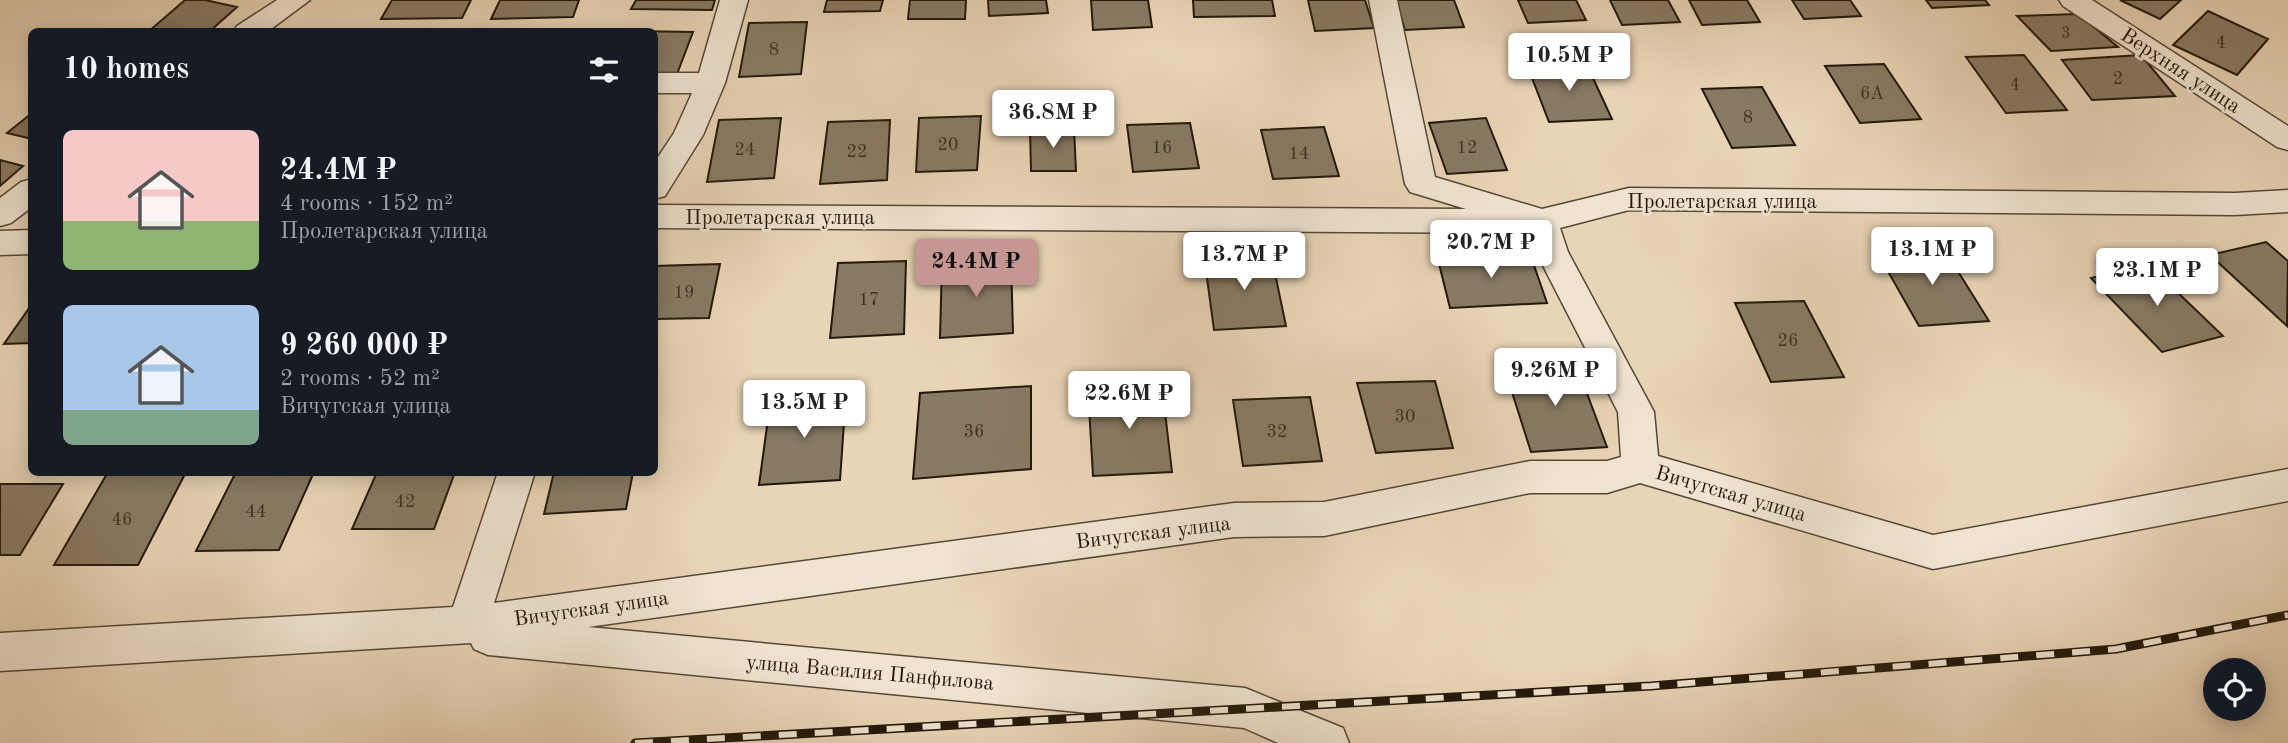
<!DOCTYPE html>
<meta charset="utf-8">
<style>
:root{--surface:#171b24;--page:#242831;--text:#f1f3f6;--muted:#9ea1a6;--accent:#c59692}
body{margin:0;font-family:"Old Standard TT",serif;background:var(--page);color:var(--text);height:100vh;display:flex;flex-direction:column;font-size:26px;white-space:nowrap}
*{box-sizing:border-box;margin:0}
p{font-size:23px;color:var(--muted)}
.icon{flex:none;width:38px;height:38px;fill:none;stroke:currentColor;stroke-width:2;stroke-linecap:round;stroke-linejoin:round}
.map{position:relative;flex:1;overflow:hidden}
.side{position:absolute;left:28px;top:28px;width:630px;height:448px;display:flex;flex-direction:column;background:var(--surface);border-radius:10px;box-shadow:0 4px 18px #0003}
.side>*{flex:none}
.tools{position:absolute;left:2203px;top:658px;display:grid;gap:14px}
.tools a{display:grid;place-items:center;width:63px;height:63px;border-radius:50%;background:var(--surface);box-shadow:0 4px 18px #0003;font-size:35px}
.price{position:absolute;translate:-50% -60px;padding:0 16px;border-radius:7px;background:#fff;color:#222;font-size:23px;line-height:46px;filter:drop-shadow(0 2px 4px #0008)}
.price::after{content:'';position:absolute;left:50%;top:42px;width:21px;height:16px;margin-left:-10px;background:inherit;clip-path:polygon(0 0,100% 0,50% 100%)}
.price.current{background:var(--accent);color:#111}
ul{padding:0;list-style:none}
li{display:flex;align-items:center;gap:21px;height:175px;padding:0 35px}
li span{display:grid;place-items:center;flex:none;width:196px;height:140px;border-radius:10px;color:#555}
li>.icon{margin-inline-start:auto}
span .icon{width:84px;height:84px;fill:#fffc;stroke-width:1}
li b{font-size:30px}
h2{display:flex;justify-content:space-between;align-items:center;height:84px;padding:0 35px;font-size:30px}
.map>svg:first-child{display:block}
.building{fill:#897a64;stroke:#23190b;stroke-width:2}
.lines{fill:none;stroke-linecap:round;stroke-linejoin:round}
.minor-casing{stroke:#544836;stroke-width:3}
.minor{fill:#f0e3d0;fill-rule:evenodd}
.rail-casing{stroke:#23190b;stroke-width:9}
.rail{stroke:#f0e3d0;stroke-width:6;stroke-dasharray:18;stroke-linecap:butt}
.labels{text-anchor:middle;stroke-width:5;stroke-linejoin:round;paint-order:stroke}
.far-number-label{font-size:16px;fill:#3c3121}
.number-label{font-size:18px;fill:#3c3121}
.street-label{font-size:21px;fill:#23190b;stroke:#f0e3d0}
</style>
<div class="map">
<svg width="2288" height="743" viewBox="0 0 2288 743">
<rect width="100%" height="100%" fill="#e8d4b6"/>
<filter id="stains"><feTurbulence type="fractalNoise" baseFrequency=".00286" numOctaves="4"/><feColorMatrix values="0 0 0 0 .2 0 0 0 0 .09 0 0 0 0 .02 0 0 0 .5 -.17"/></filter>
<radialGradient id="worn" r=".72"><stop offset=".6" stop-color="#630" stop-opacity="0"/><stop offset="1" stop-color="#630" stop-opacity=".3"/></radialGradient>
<path class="building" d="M185,0H205L237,7L209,32H148Z
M392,0H471L462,18L381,19Z
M500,0H579L573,17L491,19Z
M636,0H715L712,10L631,9Z
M827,0H883L880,11L824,12Z
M910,0H966L965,19H908Z
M988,0H1046L1048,13L989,16Z
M1091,0H1148L1152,27L1093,30Z
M1193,0H1272L1275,16L1194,17Z
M1308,0H1365L1374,28L1315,31Z
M1396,0H1454L1464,27L1405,30Z
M1518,0H1576L1586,20L1528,23Z
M1610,0H1668L1680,22L1622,25Z
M1689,0H1747L1760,22L1702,25Z
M1792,0H1850L1861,16L1804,19Z
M1926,0H1985L1989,5L1932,8Z
M2120,0H2181L2160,19Z
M2208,11L2268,39L2237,75L2173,45Z
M2078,14L2118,47L2051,51L2017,16Z
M807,22L801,74L739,77L749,23Z
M633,31L693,32L677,74H654V32Z
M2024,55L2067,110L2006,113L1966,57Z
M2141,55L2175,96L2092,100L2062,60Z
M1586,63L1612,119L1549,122L1527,65Z
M1884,64L1921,119L1860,123L1825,66Z
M1762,87L1795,145L1732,148L1702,89Z
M32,113V139L7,133Z
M981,116L977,170L916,172L919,118Z
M781,118L774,178L707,182L719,120Z
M1486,118L1507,170L1447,174L1429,123Z
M890,120L887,180L820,184L828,122Z
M1190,123L1199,168L1133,172L1127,125Z
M1324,127L1339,176L1273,179L1261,130Z
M1074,128L1076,171H1031L1030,129Z
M0,160L23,166L0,186Z
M2266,242L2288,261L2287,326L2210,255Z
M1944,249L1989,321L1919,326L1877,252Z
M1529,251L1547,303L1450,308L1437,256Z
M1271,254L1286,326L1214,330L1204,256Z
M1011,260L1013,333L940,338L942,263Z
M906,261L904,334L830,338L838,263Z
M720,264L709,318L654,319V266Z
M2149,265L2223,336L2162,352L2091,278Z
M1804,301L1844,377L1771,382L1735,303Z
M32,304V343L4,344Z
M1576,364L1607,447L1531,452L1504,367Z
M1435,381L1453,448L1376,453L1357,383Z
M1031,386V469L913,479L920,393Z
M1162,386L1172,472L1093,476L1088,389Z
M846,394L840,480L759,485L771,397Z
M1310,397L1322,461L1243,466L1233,400Z
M108,472H186L138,565H54Z
M236,472H314L279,550L196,551Z
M377,472H455L434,529H352Z
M554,472H633L626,509L544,514Z
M0,484H63L20,555H0Z"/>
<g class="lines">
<g class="minor-casing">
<path id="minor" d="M277,0H310L267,32H233L237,26Z
M720,0H748L725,83L703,135L665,196L654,199V163L674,133L692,93H654V73H699Z
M1369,0H1397L1435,177L1542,209L1629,188L2235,193L2288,190V212L2235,215L1629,210L1560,228L1568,252L1654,412L1658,456L1933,535L2288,469V501L1933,569L1640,483L1607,493H1530L1324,536L1234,537L588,627L1245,688L1343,728L1349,743H1278L1244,728L488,655L474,649L471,643L0,671V633L453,607L498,472H535L494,603L1234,503L1324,502L1530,461H1607L1621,457L1618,412L1536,252L1530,233L654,228V205L1466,209L1410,192L1405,184Z
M2059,0H2092L2288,126V150L2277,147L2063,6Z
M32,179V207L11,223L0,226V198L21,182Z
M32,230V254L0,255V231Z"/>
</g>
<use href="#minor" class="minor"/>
<g class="rail-casing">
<path id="rail" d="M635,743L1651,686L2116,649L2288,615"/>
</g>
<use href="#rail" class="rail"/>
</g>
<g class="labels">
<g class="far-number-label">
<text x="2066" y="38">3</text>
</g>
<g class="number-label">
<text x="2221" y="48">4</text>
<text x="774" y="55">8</text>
<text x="2118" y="84">2</text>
<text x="2015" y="90">4</text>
<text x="1872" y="99">6А</text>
<text x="1748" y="123">8</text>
<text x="948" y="150">20</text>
<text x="1162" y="153">16</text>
<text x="1467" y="153">12</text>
<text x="745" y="155">24</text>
<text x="857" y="157">22</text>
<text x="1299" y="159">14</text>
<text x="684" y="298">19</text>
<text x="869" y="305">17</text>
<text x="1788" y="346">26</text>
<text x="1405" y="422">30</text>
<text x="974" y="437">36</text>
<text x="1277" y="437">32</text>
<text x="405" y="507">42</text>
<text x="256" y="517">44</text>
<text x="122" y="525">46</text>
</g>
<g class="street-label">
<text transform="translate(2181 70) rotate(33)" y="7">Верхняя улица</text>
<text x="1722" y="208">Пролетарская улица</text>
<text x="780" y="224">Пролетарская улица</text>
<text transform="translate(1731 493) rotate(16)" y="7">Вичугская улица</text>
<text transform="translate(1153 532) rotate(-7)" y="7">Вичугская улица</text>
<text transform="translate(591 608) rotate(-8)" y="7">Вичугская улица</text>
<text transform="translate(870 672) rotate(5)" y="7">улица Василия Панфилова</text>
</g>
</g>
<rect width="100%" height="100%" filter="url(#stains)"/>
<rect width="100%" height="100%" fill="url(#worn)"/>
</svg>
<div class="tools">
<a><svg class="icon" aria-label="locate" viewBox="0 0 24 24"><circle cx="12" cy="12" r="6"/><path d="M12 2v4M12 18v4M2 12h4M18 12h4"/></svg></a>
</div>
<b class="price" style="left:1569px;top:93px">10.5M ₽</b>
<b class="price" style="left:1053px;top:150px">36.8M ₽</b>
<b class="price" style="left:1491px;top:280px">20.7M ₽</b>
<b class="price" style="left:1932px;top:287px">13.1M ₽</b>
<b class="price" style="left:1244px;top:292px">13.7M ₽</b>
<b class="price current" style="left:976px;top:299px">24.4M ₽</b>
<b class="price" style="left:2157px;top:308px">23.1M ₽</b>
<b class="price" style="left:1555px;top:408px">9.26M ₽</b>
<b class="price" style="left:1129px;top:431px">22.6M ₽</b>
<b class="price" style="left:804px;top:440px">13.5M ₽</b>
<section class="side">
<h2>10 homes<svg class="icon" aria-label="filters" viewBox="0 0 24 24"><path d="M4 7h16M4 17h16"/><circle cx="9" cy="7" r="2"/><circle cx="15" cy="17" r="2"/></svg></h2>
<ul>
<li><span style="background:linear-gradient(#f6c9c9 65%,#8fb573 0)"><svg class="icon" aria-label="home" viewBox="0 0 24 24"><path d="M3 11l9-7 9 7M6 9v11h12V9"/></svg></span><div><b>24.4M ₽</b><p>4 rooms · 152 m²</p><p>Пролетарская улица</p></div></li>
<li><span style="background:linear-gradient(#a9c7e8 75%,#7fa58c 0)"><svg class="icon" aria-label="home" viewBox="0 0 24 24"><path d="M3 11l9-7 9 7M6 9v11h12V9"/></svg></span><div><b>9 260 000 ₽</b><p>2 rooms · 52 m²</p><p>Вичугская улица</p></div></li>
</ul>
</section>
</div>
